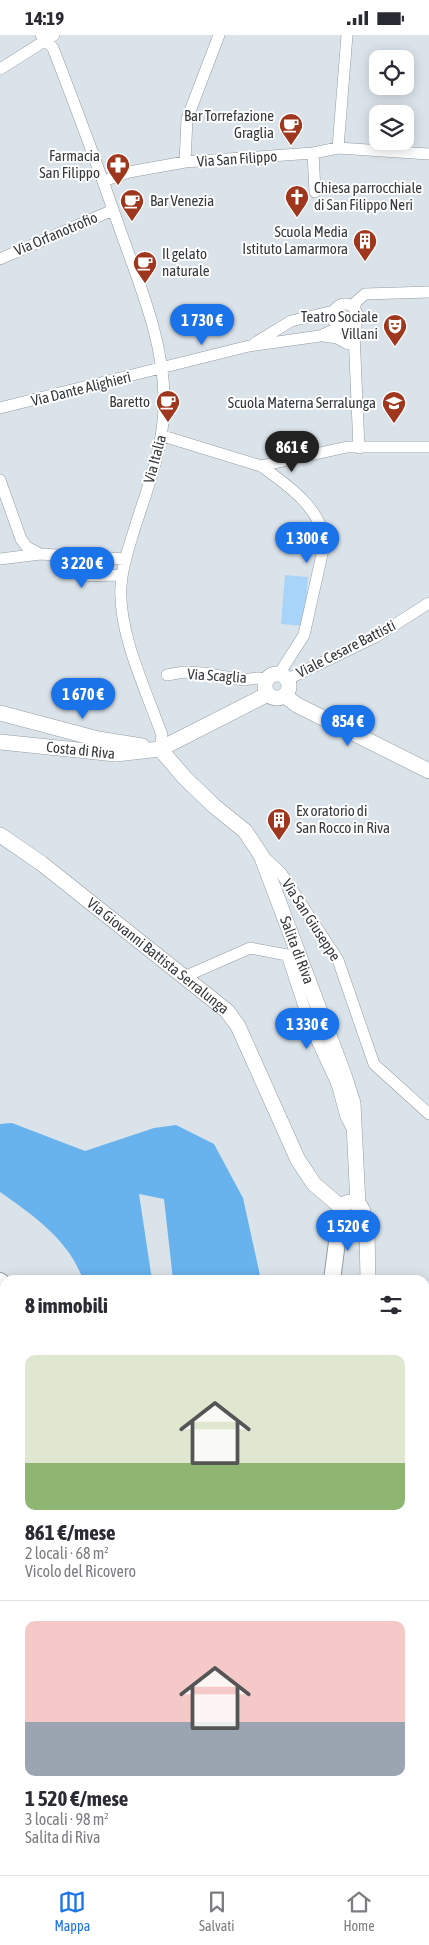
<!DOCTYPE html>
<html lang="it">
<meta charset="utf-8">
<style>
:root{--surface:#fff;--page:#f2f2f3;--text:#2b2b33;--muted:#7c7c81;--line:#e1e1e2;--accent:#1a73e8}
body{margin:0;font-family:"Asap Condensed",sans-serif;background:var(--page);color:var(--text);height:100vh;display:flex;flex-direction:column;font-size:19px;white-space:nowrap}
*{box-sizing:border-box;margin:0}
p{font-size:16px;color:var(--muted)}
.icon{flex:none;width:28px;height:28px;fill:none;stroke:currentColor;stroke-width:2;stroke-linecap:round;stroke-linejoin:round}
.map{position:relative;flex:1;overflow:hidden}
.panel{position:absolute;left:0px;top:1240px;width:430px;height:600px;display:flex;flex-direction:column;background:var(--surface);border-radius:15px 15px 0 0;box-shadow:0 2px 12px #0003}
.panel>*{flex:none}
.fabs{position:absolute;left:369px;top:15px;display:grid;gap:10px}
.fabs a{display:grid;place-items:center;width:45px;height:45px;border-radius:10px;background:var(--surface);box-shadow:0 2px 12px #0003;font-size:25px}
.price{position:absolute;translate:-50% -42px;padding:0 11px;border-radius:18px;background:var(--accent);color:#fff;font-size:16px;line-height:32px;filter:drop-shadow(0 1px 2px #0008)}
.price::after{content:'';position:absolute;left:50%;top:30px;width:15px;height:11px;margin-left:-8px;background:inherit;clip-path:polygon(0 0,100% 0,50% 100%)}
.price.active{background:#222;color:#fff}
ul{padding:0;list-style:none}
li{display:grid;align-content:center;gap:10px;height:265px;padding:0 25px}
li+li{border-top:1px solid var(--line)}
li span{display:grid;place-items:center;height:155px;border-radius:10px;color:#555}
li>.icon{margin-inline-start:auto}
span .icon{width:90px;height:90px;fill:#fffc;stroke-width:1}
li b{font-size:21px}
h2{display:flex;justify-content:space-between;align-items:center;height:60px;padding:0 25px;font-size:21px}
.status{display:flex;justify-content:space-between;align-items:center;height:35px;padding:0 25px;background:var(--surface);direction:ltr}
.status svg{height:14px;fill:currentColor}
.tab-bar{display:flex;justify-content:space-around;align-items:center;height:70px;border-top:1px solid var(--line);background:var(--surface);font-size:14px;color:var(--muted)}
.tab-bar a{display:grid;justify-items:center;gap:2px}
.tab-bar .active{color:var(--accent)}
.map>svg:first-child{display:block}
.green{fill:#a8d4fa}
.water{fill:#68b2ee}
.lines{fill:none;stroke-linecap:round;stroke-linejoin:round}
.stream{stroke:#68b2ee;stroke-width:3}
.minor-casing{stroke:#949ca3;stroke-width:12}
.tertiary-casing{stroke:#949ca3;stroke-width:16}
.secondary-casing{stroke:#949ca3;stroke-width:18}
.minor{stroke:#fff;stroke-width:11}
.tertiary{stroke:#fff;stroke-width:15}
.secondary{stroke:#fff;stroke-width:16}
.labels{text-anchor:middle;stroke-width:4;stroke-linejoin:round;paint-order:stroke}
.poi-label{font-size:15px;fill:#36393c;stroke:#fff;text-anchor:end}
.street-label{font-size:15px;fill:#36393c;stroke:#fff}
</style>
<div class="status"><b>14:19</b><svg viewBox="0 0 49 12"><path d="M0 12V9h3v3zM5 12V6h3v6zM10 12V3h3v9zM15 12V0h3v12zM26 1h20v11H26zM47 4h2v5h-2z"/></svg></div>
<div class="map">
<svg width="429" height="1840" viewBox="0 0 429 1840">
<rect width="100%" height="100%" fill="#dbe3ea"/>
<path class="green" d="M285,540L308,542L304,591L281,589Z"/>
<path class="water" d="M12,1088L85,1116L154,1093L176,1090L214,1109L243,1163L261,1245H173L164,1164L139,1159L152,1245H83C70,1206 33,1180 0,1157V1089Z
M314,1835H357L356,1840H311Z"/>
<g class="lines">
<path class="stream" d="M425,1723L429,1727"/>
<g class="minor-casing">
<path id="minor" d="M41,0L53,13C77,75 100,137 122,200C141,253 165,311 164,368C164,410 149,449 136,489C130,509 122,530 121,551C118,598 146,655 162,700L160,714
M0,34L54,0
M338,113L347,0
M313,118L315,157
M185,127L187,84L219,0
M103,146L129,137L185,127L313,118L338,113L429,119
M0,224L113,175
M333 281a12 12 0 1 1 24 0a12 12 0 1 1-24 0Z
M354,274L356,267L365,259L429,257
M357,284L354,298L359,413
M324,301L337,303L348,309
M255,308L291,286L334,276
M0,373L249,311L320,301L340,292
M163,401L261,431L347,412H429
M261,431C286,449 320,472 325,506L304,600L279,639
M0,445L21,504L27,512L40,519
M78,521L80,541L122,540
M0,524L40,519L125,524
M167,640L184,637L203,638L244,645L257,643L267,644
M288,644L377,601L429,568
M263,821L281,838L338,925L374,1029L429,1079
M184,942L250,913L287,920L311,993L337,1049L346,1082L353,1095
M0,1321L5,1322
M223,1840L225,1835"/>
</g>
<g class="tertiary-casing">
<g id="tertiary">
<circle cx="277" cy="651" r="12"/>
<path d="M285,661L297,670L429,736"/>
<path d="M0,678L98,704L142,711"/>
<path id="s1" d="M0,707L116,719L160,714L268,659"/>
<path id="s2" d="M160,714L185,743L214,771L245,796L261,820L344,1040L353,1068L358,1170"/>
<path id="s3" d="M0,800L41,828L227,976L238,991L298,1125L314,1149L341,1172"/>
<circle cx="351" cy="1179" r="12"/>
<path d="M363,1182L367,1196L368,1245"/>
<path d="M425,1684L429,1691"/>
</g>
</g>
<g class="secondary-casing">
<path id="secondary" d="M332,1245L337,1207L342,1188
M0,1246L5,1250
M289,1840L290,1835"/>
</g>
<use href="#minor" class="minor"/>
<use href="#tertiary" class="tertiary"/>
<use href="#secondary" class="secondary"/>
</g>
<defs>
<g id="cafe-pin" transform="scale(1.25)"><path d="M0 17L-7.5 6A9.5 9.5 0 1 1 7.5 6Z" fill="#9f371e" stroke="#fff"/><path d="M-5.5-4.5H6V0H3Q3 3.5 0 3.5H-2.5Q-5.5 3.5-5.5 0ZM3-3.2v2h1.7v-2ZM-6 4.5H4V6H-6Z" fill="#fff"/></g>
<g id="pharmacy-pin" transform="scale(1.25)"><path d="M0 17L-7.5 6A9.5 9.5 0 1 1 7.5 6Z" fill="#9f371e" stroke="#fff"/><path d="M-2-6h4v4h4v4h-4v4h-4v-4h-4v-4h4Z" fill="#fff"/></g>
<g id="church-pin" transform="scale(1.25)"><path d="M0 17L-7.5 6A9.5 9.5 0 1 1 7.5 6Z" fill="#9f371e" stroke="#fff"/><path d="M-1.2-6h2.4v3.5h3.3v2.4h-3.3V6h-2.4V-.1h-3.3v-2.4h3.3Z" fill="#fff"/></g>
<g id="building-pin" transform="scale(1.25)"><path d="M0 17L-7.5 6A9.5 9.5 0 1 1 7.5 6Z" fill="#9f371e" stroke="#fff"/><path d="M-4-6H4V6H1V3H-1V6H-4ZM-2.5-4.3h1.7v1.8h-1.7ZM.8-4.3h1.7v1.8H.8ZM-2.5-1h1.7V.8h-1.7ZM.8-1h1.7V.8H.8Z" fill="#fff"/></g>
<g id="theatre-pin" transform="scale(1.25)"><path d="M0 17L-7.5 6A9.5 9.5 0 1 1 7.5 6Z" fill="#9f371e" stroke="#fff"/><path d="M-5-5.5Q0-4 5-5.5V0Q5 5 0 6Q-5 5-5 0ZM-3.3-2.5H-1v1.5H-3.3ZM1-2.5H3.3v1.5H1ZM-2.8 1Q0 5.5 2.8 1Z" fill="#fff"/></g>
<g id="school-pin" transform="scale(1.25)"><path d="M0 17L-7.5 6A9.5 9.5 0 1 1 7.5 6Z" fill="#9f371e" stroke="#fff"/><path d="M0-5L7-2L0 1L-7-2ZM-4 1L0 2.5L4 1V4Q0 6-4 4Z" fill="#fff"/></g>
</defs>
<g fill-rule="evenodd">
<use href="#cafe-pin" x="291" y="90"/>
<use href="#pharmacy-pin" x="118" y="130"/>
<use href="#church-pin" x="297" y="162"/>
<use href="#cafe-pin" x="132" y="166"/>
<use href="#building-pin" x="365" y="206"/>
<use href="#cafe-pin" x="145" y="228"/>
<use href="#theatre-pin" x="395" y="291"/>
<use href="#cafe-pin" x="168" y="367"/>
<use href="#school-pin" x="394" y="368"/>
<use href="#building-pin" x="279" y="785"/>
</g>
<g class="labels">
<g class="poi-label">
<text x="274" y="86">Bar Torrefazione<tspan x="274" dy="17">Graglia</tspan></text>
<text x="100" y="126">Farmacia<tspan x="100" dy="17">San Filippo</tspan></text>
<text x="314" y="158" text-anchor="start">Chiesa parrocchiale<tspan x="314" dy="17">di San Filippo Neri</tspan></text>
<text x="150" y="171" text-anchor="start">Bar Venezia</text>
<text x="348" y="202">Scuola Media<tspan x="348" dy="17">Istituto Lamarmora</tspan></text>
<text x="162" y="224" text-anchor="start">Il gelato<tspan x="162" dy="17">naturale</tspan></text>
<text x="378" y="287">Teatro Sociale<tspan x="378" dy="17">Villani</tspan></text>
<text x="150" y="372">Baretto</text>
<text x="376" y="373">Scuola Materna Serralunga</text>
<text x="296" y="781" text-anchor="start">Ex oratorio di<tspan x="296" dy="17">San Rocco in Riva</tspan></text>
</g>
<g class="street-label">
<text transform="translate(237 124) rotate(-4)" y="5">Via San Filippo</text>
<text transform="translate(56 199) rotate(-23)" y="5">Via Orfanotrofio</text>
<text transform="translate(81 354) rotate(-14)" y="5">Via Dante Alighieri</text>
<text transform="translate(155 424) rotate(-75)" y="5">Via Italia</text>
<text transform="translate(346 614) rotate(-27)" y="5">Viale Cesare Battisti</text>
<text transform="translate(217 641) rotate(4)" y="5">Via Scaglia</text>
<text dy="5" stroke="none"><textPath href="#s1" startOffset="81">Costa di Riva</textPath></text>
<text transform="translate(311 885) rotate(57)" y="5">Via San Giuseppe</text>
<text dy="5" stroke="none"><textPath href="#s2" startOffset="249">Salita di Riva</textPath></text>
<text dy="5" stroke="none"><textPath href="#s3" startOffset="199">Via Giovanni Battista Serralunga</textPath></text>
</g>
</g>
</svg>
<div class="fabs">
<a><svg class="icon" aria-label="locate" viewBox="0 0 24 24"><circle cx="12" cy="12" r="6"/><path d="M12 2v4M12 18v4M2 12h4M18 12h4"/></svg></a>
<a><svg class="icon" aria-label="layers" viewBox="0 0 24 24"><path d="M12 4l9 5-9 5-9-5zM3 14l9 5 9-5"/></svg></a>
</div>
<b class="price" style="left:202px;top:311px">1 730 €</b>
<b class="price active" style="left:292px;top:438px">861 €</b>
<b class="price" style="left:307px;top:529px">1 300 €</b>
<b class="price" style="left:82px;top:554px">3 220 €</b>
<b class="price" style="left:83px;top:685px">1 670 €</b>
<b class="price" style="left:348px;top:712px">854 €</b>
<b class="price" style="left:307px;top:1015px">1 330 €</b>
<b class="price" style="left:348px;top:1217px">1 520 €</b>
<section class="panel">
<h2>8 immobili<svg class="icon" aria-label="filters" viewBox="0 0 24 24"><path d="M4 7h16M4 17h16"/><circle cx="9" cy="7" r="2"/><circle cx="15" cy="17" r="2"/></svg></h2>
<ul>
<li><span style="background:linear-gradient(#dfe7d0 70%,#8fb573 0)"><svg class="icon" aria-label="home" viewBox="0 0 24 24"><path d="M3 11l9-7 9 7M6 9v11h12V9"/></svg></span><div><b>861 €/mese</b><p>2 locali · 68 m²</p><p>Vicolo del Ricovero</p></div></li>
<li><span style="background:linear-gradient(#f6c9c9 65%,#9aa5b1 0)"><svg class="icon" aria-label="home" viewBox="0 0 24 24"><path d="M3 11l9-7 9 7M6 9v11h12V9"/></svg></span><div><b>1 520 €/mese</b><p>3 locali · 98 m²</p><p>Salita di Riva</p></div></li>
</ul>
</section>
</div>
<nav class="tab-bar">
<a class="active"><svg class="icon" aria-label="map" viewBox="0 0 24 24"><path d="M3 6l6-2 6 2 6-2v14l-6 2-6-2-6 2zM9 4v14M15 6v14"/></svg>Mappa</a>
<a><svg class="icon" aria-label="saved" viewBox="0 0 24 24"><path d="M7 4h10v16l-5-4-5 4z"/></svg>Salvati</a>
<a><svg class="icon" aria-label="home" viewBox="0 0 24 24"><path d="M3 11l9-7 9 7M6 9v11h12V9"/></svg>Home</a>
</nav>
